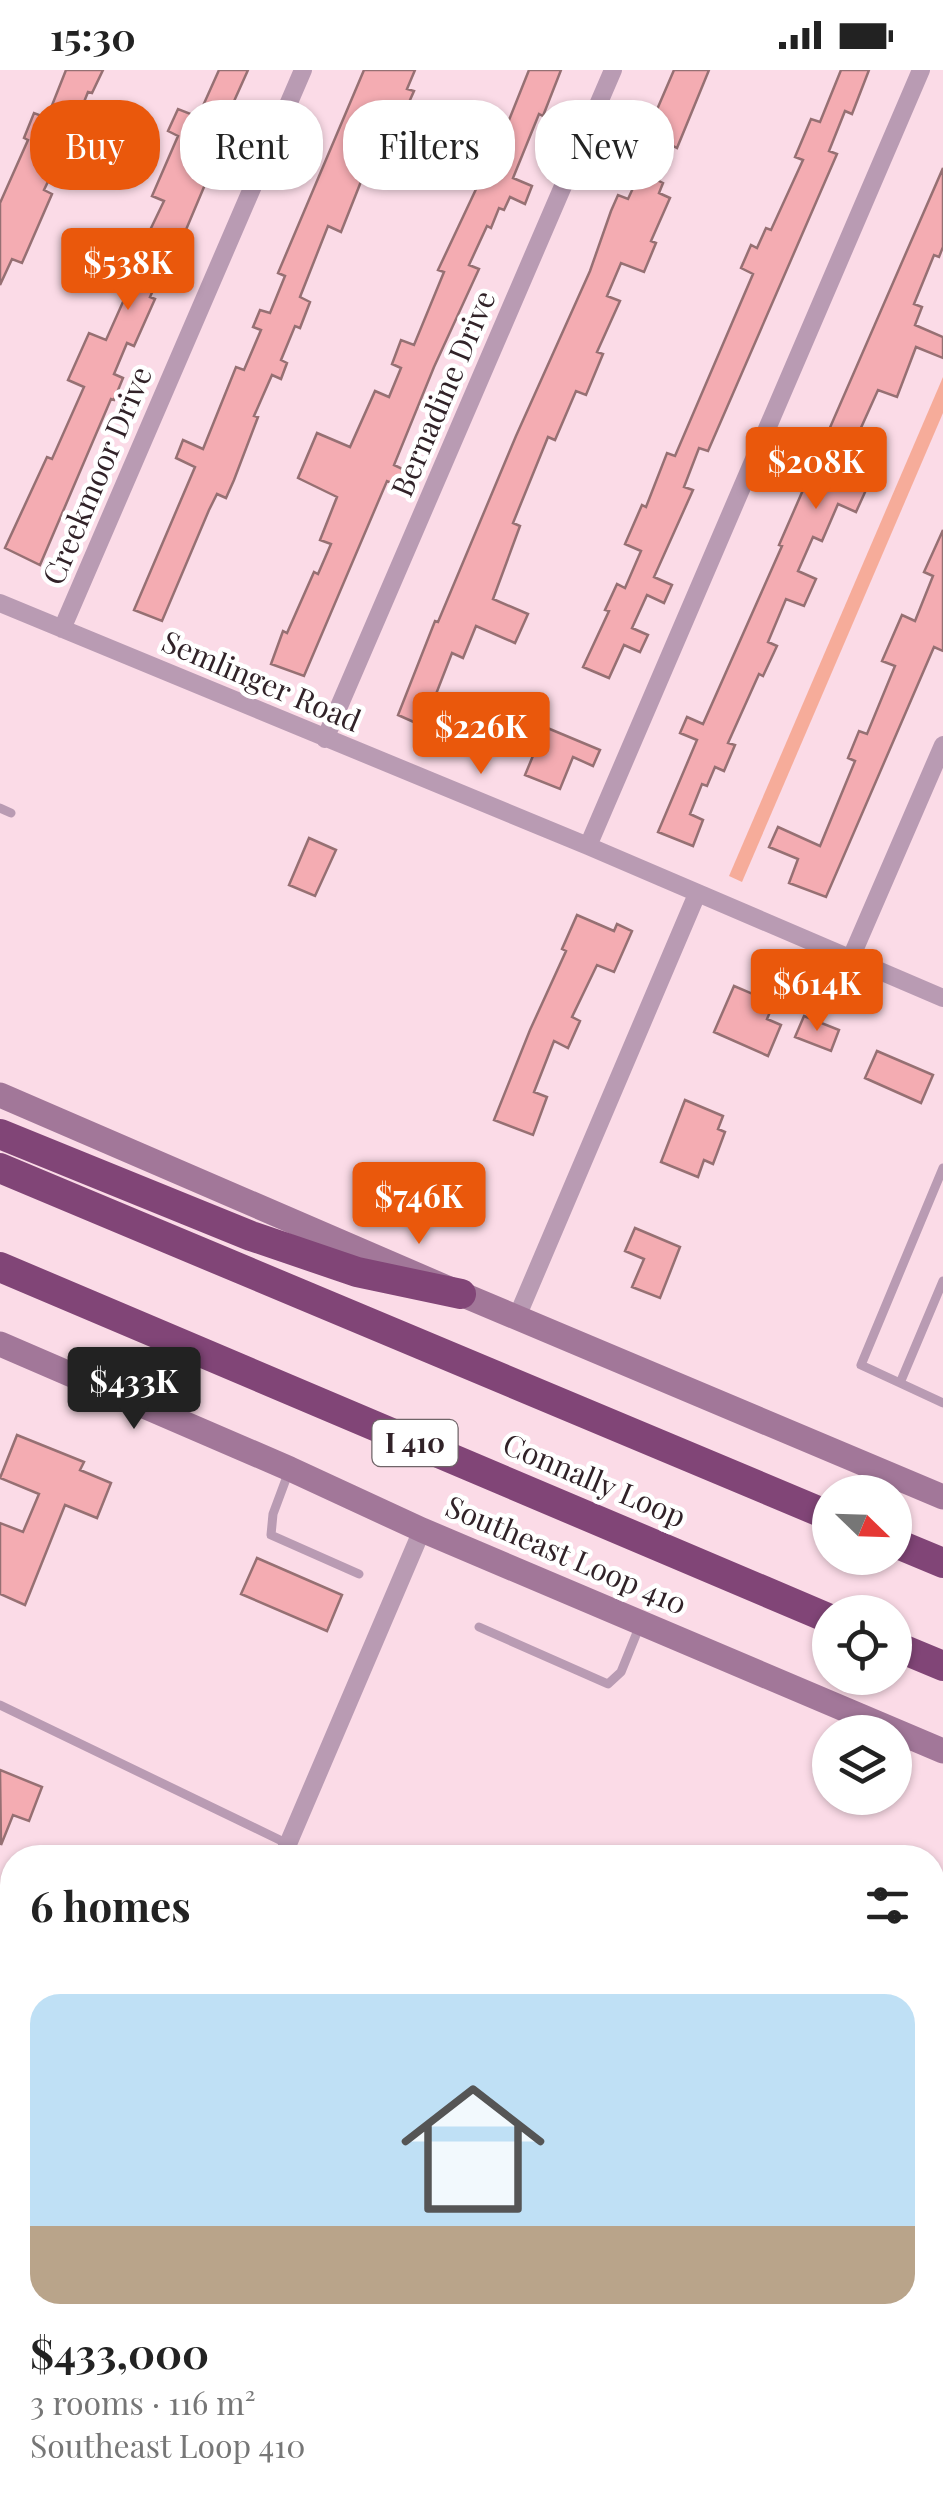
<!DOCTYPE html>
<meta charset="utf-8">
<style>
:root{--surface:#fff;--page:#f6f6f6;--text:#222;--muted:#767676;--line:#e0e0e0;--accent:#ea580c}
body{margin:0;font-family:"Playfair Display",serif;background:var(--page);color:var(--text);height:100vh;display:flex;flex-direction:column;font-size:38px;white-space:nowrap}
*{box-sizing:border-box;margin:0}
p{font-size:32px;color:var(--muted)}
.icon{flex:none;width:55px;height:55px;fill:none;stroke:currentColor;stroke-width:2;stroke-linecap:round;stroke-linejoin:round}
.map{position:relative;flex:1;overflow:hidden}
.drawer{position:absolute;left:0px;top:1775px;width:945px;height:672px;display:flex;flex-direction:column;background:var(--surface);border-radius:40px 40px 0 0;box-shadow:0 2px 8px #0004}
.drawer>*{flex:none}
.hud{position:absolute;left:30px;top:30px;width:885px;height:90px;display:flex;gap:20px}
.needle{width:65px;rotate:113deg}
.controls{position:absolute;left:812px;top:1405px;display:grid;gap:20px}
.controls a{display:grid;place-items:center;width:100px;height:100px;border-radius:50%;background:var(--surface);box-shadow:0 2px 8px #0004;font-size:50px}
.price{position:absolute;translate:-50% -85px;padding:0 22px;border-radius:10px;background:var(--accent);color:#fff;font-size:32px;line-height:65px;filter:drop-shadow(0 2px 5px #0008)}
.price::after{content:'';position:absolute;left:50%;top:60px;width:30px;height:22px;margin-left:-15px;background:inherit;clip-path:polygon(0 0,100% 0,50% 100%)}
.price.on{background:#222;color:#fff}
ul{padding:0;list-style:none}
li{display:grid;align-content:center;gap:20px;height:530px;padding:0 30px}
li+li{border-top:2px solid var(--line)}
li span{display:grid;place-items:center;height:310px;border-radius:30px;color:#555}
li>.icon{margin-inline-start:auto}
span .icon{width:180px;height:180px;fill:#fffc;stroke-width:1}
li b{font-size:42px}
h2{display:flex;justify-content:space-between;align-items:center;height:120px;padding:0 30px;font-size:42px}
.chip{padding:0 35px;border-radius:40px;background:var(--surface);box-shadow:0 2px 8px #0004;font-size:35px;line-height:90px}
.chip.on{background:var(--accent);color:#fff}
.status{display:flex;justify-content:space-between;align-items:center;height:70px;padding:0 50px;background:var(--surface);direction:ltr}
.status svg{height:28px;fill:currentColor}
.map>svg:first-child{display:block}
.green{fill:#f6ac9a}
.building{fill:#f4acb2;stroke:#967073;stroke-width:2.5}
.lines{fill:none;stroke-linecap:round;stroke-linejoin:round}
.lane{stroke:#b99bb3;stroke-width:9}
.street{stroke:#b99bb3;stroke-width:18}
.secondary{stroke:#a27799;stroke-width:25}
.highway{stroke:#814577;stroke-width:30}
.labels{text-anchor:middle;stroke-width:9;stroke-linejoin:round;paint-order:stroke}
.shield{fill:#fff;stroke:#6f6468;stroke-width:2.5}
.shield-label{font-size:28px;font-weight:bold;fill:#312228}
.street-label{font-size:30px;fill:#312228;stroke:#fff}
</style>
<div class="status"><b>15:30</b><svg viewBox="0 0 49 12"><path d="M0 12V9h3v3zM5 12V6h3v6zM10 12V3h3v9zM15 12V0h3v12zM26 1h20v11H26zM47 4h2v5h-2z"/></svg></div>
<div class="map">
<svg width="943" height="2446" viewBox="0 0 943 2446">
<rect width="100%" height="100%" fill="#fbdbe7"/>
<path class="green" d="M943,307V343L742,812L729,806Z"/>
<path class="building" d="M66,0H103L92,23L88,22L74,57L82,59L75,76L67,72L44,120L52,124L22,193L12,189L0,215V133L28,70L24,68L34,43L47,48Z
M219,0H248L222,58L228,60L169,200L163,198L150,227L155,229L134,276L127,273L114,304L123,308L114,330L111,329L40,495L5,478L47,387L52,389L84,317L68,310L89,263L106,270L135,205L130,202L164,131L152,126L178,66L168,61L178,39L198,47Z
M364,0H415L407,19L414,21L406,39L376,109L364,104L341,162L328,156L300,227L310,232L300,258L295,256L281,290L287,293L281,309L272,305L254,346L258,347L234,410L226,428L217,424L209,440L162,551L134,540L195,397L176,388L183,370L203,379L236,297L244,300L261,260L253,257L260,240L270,243L285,206L278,203Z
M529,0H561L543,46L539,44L513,108L532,116L525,134L510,127L504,140L499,138L491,158L487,156L469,195L479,199L434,297L394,395L409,402L402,417L387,411L304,606L271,594L283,561L287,563L314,502L318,504L331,474L320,470L337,427L298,408L317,363L350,377L375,321L389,327L401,298L392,294L401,270L414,275L444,202L438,200L501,66L490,62L496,44L509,50Z
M674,0H709L677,78L673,76L657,110L663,113L659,123L670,128L651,171L656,173L644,202L621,193L607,226L620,231L597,282L603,284L586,325L576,321L555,370L548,367L513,453L520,456L493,529L528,544L515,573L476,556L463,588L452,583L436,624L448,629L442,641L480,656L472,678L398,645L435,551L438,552L516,366L590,201L611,141L618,125L628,129L646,90L637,86Z
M841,0H869L852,44L845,41L829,81L837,84L708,381L699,378L684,417L693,420L654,507L672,515L664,533L647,525L632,558L648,565L640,582L624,575L609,608L583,597L609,541L605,540L617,514L625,518L641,481L625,474L642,435L646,437L667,383L675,386L753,204L741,198L751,175L757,178L766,158L771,160L803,90L795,87L811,49L820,52Z
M943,98V177L939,187L934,185L914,234L922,237L915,255L943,267V288L916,277L897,327L878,320L860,360L878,369L867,394L876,398L856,442L838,434L822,471L813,467L798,501L816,509L804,536L786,529L768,572L777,576L763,606L759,604L728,673L735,675L724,701L715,697L707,716L702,714L690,744L703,750L693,776L658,762L697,670L680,663L687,647L703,654L782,476L779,475L810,404L817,407L832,372L825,369Z
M943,460V581L934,577L826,827L789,813L798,789L769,777L778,757L820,776L855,691L848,688L859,661L867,664L895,596L882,591L902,545L915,551L933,506L924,502Z
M545,657L600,680L593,696L573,687L560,719L525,705Z
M309,768L336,780L315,826L289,815Z
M577,845L614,861L617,854L632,861L614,902L597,895L572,947L580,951L568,978L554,971L534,1022L547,1027L533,1065L494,1050L530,960L566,881L562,879Z
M734,916L774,933L767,949L781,955L768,986L714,962Z
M804,946L839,960L831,981L795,967Z
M877,981L933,1005L921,1033L865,1008Z
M685,1030L723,1046L718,1059L725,1062L713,1094L704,1090L698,1107L661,1092Z
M635,1158L680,1177L660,1228L632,1217L644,1189L625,1181Z
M17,1365L84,1392L80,1400L111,1413L97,1448L65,1435L25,1535L0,1524V1453L23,1462L39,1424L0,1408Z
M257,1488L342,1525L327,1561L241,1524Z
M0,1700L42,1717L29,1751L13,1745L1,1775Z"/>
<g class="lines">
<path class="lane" d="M0,738L11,743
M943,1211L900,1313L943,1333
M900,1313L861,1295L943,1098
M289,1401L273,1444L271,1465L359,1504
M479,1557L608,1614L621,1602L640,1555
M0,1635L288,1774
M932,2087L943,2081
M932,2188L943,2192
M681,2435L709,2446
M822,2446L826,2435"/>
<path class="street" d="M0,533L588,776L943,928
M62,559L303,0
M325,669L613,0
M588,776L921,0
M850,890L943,675
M517,1247L697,824
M282,1788L422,1460
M932,1939L943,1914
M6,2446L12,2430
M714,2446L719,2435"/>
<path class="secondary" d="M0,1025L461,1224L943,1427
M0,1274L290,1399L422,1460L943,1681"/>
<path class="highway" d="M0,1064L251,1166L357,1202L461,1224
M0,1098L830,1446
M0,1197L830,1549
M895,1473L943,1493
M895,1576L943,1596"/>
</g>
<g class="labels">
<rect class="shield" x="372.5" y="1350" width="85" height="46" rx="8"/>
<g class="shield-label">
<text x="415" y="1383">I 410</text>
</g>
<g class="street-label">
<text transform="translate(444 324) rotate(-67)" y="10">Bernadine Drive</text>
<text transform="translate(98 406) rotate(-67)" y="10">Creekmoor Drive</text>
<text transform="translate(261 612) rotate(23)" y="10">Semlinger Road</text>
<text transform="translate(594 1411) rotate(23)" y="10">Connally Loop</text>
<text transform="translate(566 1486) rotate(23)" y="10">Southeast Loop 410</text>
</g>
</g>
</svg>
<div class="controls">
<a><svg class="needle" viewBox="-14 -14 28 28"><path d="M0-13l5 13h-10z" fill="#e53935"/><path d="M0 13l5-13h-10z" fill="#767676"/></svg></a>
<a><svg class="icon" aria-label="locate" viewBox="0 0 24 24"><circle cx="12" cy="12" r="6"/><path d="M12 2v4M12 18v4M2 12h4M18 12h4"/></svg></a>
<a><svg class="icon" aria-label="layers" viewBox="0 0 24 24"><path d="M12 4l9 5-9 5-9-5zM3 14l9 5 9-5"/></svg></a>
</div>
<b class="price" style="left:128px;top:243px">$538K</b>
<b class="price" style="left:816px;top:442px">$208K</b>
<b class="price" style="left:481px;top:707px">$226K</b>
<b class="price" style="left:817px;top:964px">$614K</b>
<b class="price" style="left:419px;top:1177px">$746K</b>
<b class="price on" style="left:134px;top:1362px">$433K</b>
<div class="hud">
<a class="chip on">Buy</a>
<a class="chip">Rent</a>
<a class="chip">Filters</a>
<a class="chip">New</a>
</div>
<section class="drawer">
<h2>6 homes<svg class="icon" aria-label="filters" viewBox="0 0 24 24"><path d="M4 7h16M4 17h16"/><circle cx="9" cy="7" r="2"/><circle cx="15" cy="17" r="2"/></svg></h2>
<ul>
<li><span style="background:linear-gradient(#bfe0f5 75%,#b9a48a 0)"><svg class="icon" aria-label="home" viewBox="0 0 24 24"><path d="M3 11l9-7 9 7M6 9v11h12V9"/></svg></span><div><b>$433,000</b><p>3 rooms · 116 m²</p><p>Southeast Loop 410</p></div></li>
</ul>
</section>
</div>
